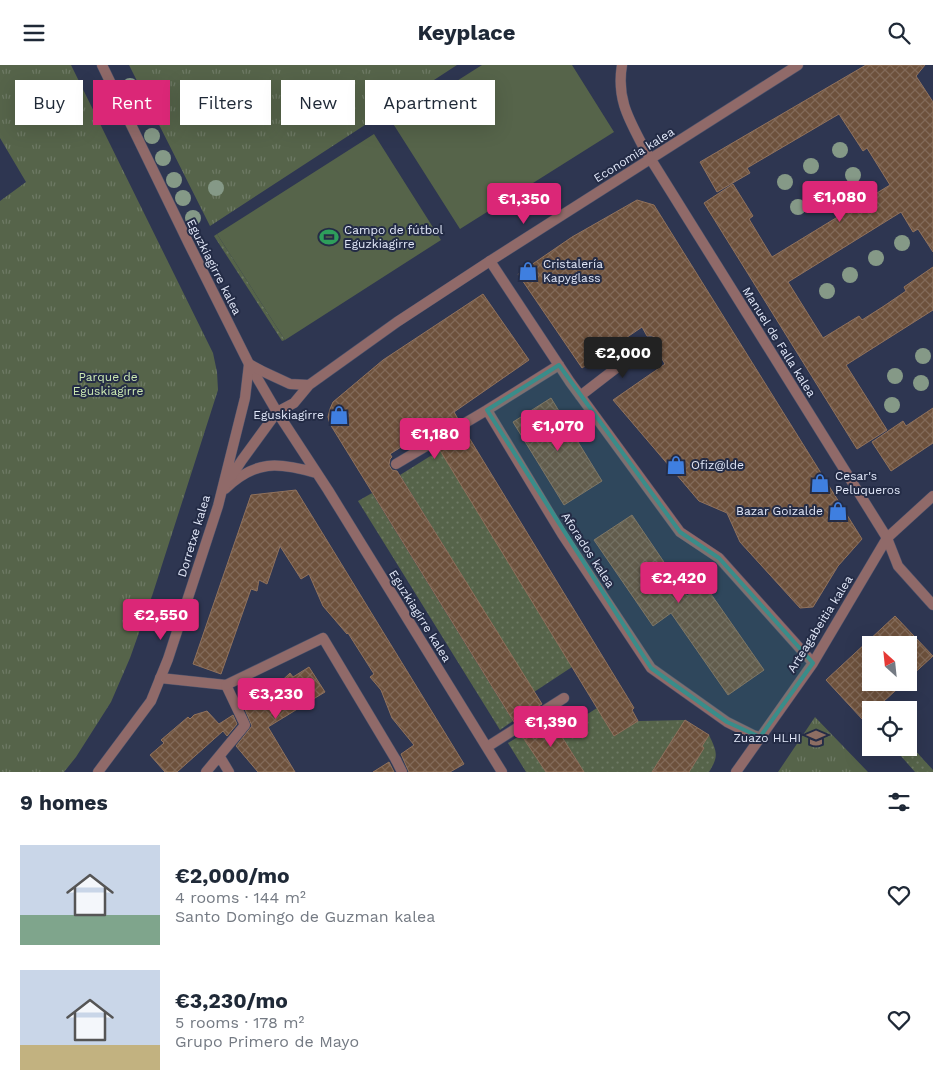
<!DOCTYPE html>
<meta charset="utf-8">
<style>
:root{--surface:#fff;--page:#f6f6f7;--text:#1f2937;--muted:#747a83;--accent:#db2777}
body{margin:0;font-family:"Work Sans",sans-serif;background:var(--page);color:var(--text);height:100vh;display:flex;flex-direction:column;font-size:19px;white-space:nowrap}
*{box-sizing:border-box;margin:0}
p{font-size:16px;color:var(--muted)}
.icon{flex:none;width:28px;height:28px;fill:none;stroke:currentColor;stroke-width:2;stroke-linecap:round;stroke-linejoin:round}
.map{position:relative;height:707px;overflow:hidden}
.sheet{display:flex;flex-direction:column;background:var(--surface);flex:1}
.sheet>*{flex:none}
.top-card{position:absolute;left:15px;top:15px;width:500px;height:45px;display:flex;gap:10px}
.needle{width:32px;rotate:333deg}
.controls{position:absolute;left:862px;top:571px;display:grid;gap:10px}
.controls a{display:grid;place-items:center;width:55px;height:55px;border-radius:0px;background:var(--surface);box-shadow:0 5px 20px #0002;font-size:25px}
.price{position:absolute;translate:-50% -42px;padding:0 11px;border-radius:5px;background:var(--accent);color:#fff;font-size:16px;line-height:32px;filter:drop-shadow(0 1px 2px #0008)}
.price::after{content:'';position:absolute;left:50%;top:30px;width:15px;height:11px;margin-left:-8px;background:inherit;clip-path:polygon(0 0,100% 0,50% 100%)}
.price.active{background:#222;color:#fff}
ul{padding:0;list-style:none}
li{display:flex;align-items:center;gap:15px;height:125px;padding:0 20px}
li span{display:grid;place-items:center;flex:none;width:140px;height:100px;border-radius:0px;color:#555}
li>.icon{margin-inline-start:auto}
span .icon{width:60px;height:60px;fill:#fffc;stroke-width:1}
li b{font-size:21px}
h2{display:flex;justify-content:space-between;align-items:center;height:60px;padding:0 20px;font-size:21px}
.tag{padding:0 18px;border-radius:0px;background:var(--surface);box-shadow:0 5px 20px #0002;font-size:18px;line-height:45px}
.tag.active{background:var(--accent);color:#fff}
header{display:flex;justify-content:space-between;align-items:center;height:65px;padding:0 20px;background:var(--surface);font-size:22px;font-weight:700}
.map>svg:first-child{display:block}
.grass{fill:url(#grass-dots)}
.park{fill:url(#park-tufts)}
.garden{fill:#56644a}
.building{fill:url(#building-cross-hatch);stroke:#90725d}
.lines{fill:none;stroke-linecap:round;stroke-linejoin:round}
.service-casing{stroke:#4b526c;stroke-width:11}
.pedestrian-casing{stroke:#4b526c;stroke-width:11}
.minor-casing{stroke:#4b526c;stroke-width:11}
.tertiary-casing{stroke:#4b526c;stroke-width:11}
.service{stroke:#906a69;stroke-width:10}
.pedestrian{stroke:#906a69;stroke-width:10}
.minor{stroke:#906a69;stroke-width:10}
.tertiary{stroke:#906a69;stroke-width:10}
.tree{fill:#859987}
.marked{fill:#398d8a;fill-opacity:0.2;stroke:#398d8a;stroke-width:4;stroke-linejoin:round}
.labels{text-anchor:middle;stroke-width:4;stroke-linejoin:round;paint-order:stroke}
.street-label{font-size:12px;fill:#e2e8f9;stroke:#242c46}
.poi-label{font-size:12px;fill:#e2e8f9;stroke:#242c46;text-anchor:start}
.park-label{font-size:12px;fill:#cdeab3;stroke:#242c46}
</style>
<header><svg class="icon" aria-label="menu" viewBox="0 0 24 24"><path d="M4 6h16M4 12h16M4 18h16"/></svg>Keyplace<svg class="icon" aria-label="search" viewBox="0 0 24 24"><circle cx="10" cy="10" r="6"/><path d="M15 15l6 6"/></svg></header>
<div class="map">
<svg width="933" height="707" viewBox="0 0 933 707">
<defs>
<pattern id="grass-dots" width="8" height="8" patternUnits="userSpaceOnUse" patternTransform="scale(1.25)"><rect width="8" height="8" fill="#56644a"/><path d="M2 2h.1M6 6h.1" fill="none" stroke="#6e7a65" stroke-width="1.8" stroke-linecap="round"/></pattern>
<pattern id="park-tufts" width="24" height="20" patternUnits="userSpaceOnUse" patternTransform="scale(1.25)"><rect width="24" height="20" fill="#56644a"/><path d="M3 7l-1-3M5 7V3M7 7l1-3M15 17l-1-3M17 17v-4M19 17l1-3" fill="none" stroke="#6e7a65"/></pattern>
<pattern id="building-cross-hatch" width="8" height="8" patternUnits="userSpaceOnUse" patternTransform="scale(1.25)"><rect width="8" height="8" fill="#6d513c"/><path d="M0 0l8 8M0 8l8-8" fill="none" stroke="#826a59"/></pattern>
</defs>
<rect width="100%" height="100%" fill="#2e3651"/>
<path class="grass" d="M217,169L285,275L282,276L214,171Z
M440,385L572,602L534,627L400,410Z
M372,428L513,656L500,665L358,436Z
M597,643L614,671L638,656L685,655L652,707H584L559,667Z
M521,670L522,671L546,707H526L508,678Z
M709,670C717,687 719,691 709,707H689L704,683L702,681Z
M911,681L933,705V707H915L900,690Z"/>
<path class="park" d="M0,0H71L213,288L217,307L218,325L153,528L130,593L111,637L76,692L64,707H0V136L26,117L0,73Z
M129,0H457L210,161Z
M815,652L868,707H778Z"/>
<path class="garden" d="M482,0H572L614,67L460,164L392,57Z
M374,69L441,175L285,275L217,169Z"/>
<path class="building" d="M866,0H925L916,11L933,37V187L918,164L913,167L901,147L788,217L823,273L859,251L862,255L884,241L906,226L904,222L933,202V245L846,300L887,365L857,384L704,138L733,119L753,151L749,154L772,192L890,120L867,83L863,86L839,49L747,103L750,108L717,127L700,97Z
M637,135L654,140L862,474L838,501L813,542L800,543L740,477L727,448L699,436L613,335L665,299L655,282L657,277L655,272L652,271H647L642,262L582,303L518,209L572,172Z
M483,229L529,295L454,347L458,354L431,370L428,365L390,389L392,392L390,394L389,400L392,405L397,406L542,639L514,657L330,359L328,352L330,344L333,337L383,295Z
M551,333L602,416L564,440L513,357Z
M933,343V378L891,406L872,377L903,356L906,361Z
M465,366L634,643L632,645L638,656L614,671L438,382Z
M296,425L464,699L450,707H409L401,689L414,680L392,653L381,625L370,612L374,609L348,568L347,569L323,541L309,509L301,514L280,481L267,519L259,515L257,526L251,524L221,609L193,599L251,430Z
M632,450L687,531L704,519L764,605L728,630L671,548L653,561L594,475Z
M895,551L933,591L909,613V580H871V618H904L874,645H871V647L863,655L826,615Z
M309,602L325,627L310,636L314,643L304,640L268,662L295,707H258L236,681L252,661L244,642L271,626L290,608L293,612Z
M207,646L219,659L233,650L237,659L227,671L223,666L177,707H165L150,690L164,678L161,675L188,652L190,654L194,650Z
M549,651L567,680L584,707H546L522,671L521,669Z
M685,655L709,670L702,681L704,683L689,707H652Z
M389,697L394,707H373Z"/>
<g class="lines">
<g class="service-casing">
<path id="service" d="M160,613L226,620"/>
</g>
<g class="pedestrian-casing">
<path id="pedestrian" d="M220,692L229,707
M396,695L402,707
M206,707L245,660L226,620"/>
</g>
<g class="minor-casing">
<path id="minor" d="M102,0L189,179L249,299L277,347L328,425L502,707
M622,0C616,35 630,56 645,85L887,473L898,501L933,540
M490,196L570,317L680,467L719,493L813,598
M559,300L487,345L562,469L651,603L727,657L753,670L760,672
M580,331L650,277
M396,399L487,345
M225,424C255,395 278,397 316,408
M226,620L323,573L396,695
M487,682L564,633
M736,707L813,598L887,473L933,431"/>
</g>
<g class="tertiary-casing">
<path id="tertiary" d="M225,421L242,395L277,347L294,338L309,320
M98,707L151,636L168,594L218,441L245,333L249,299L262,306L290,319L309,320L397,257L490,196L798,0"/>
</g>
<use href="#service" class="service"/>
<use href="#pedestrian" class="pedestrian"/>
<use href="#minor" class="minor"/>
<use href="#tertiary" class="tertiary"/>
</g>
<g class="tree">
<circle cx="130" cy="21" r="8"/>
<circle cx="143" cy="48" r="8"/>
<circle cx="152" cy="71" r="8"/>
<circle cx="840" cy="85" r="8"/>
<circle cx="163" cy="93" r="8"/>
<circle cx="811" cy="101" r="8"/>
<circle cx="853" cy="110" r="8"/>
<circle cx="174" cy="115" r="8"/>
<circle cx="785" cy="117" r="8"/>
<circle cx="216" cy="123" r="8"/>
<circle cx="826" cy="126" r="8"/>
<circle cx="183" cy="133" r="8"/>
<circle cx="798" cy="142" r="8"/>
<circle cx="193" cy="153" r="8"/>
<circle cx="902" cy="178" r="8"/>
<circle cx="876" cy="193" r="8"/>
<circle cx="850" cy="210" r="8"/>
<circle cx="827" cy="226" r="8"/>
<circle cx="923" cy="291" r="8"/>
<circle cx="895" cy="311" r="8"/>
<circle cx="921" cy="318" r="8"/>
<circle cx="892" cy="340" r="8"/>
</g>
<path class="marked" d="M559,300L680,467L719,493L813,598L760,672L727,657L651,603L487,345Z"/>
<defs>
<g id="stadium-bare" transform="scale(1.5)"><path d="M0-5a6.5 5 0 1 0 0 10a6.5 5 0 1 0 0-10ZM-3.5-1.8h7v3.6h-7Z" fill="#2e9e5b" stroke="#242c46" stroke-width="2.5" paint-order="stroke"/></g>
<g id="shop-bare" transform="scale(1.5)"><path d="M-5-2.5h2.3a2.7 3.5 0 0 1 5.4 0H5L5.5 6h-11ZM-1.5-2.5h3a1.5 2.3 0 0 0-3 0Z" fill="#3f7fe0" stroke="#242c46" stroke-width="2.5" paint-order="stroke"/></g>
<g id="school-bare" transform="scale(1.5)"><path d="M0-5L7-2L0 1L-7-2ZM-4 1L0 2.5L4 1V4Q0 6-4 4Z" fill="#8d6e63" stroke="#242c46" stroke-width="2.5" paint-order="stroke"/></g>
</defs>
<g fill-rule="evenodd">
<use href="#stadium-bare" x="329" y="172"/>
<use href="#shop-bare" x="528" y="206"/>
<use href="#shop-bare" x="339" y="350"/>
<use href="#shop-bare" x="676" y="400"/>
<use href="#shop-bare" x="820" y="418"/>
<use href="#shop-bare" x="838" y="446"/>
<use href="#school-bare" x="816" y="673"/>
</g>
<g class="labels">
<g class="street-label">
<text transform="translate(634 90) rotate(-32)" y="4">Economia kalea</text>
<text transform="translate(214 202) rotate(63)" y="4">Eguzkiagirre kalea</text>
<text transform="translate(779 277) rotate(58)" y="4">Manuel de Falla kalea</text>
<text transform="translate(194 471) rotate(-73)" y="4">Dorretxe kalea</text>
<text transform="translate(588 485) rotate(57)" y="4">Aforados kalea</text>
<text transform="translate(420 551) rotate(58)" y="4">Eguzkiagirre kalea</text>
<text transform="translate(820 559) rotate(-58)" y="4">Arteagabeitia kalea</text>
</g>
<g class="poi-label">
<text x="344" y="169">Campo de fútbol<tspan x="344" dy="14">Eguzkiagirre</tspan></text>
<text x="543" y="203">Cristalería<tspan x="543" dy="14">Kapyglass</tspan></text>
<text x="324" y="354" text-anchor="end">Eguskiagirre</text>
<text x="691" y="404">Ofiz@lde</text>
<text x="835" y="415">Cesar's<tspan x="835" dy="14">Peluqueros</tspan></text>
<text x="823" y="450" text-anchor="end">Bazar Goizalde</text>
<text x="801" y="677" text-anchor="end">Zuazo HLHI</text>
</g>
<g class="park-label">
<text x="108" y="316">Parque de<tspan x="108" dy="14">Eguskiagirre</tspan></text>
</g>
</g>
</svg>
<div class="controls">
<a><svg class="needle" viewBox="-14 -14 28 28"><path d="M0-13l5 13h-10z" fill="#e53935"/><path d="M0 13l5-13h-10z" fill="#747a83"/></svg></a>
<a><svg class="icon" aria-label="locate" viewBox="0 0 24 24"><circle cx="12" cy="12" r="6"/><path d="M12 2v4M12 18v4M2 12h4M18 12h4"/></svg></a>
</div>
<b class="price" style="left:840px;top:158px">€1,080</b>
<b class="price" style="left:524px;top:160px">€1,350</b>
<b class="price active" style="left:623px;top:314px">€2,000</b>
<b class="price" style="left:558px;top:387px">€1,070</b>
<b class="price" style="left:435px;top:395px">€1,180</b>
<b class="price" style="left:679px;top:539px">€2,420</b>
<b class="price" style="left:161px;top:576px">€2,550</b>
<b class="price" style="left:276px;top:655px">€3,230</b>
<b class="price" style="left:551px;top:683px">€1,390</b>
<div class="top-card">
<a class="tag">Buy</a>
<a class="tag active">Rent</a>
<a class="tag">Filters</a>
<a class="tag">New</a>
<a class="tag">Apartment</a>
</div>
</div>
<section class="sheet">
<h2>9 homes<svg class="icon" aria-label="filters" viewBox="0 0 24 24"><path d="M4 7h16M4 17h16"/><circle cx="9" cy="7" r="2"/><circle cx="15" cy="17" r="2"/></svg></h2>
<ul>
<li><span style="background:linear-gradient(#c9d6e8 70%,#7fa58c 0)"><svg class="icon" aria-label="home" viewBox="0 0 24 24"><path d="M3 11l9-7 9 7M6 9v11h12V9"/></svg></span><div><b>€2,000/mo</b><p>4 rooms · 144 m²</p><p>Santo Domingo de Guzman kalea</p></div><svg class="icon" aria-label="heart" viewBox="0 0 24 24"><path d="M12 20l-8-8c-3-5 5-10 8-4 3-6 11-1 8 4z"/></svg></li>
<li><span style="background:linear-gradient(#c9d6e8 75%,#c2b280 0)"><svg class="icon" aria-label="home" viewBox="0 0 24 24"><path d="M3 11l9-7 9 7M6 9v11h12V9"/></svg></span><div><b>€3,230/mo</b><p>5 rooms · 178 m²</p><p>Grupo Primero de Mayo</p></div><svg class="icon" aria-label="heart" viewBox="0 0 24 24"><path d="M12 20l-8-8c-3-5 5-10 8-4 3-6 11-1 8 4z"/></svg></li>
</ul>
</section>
